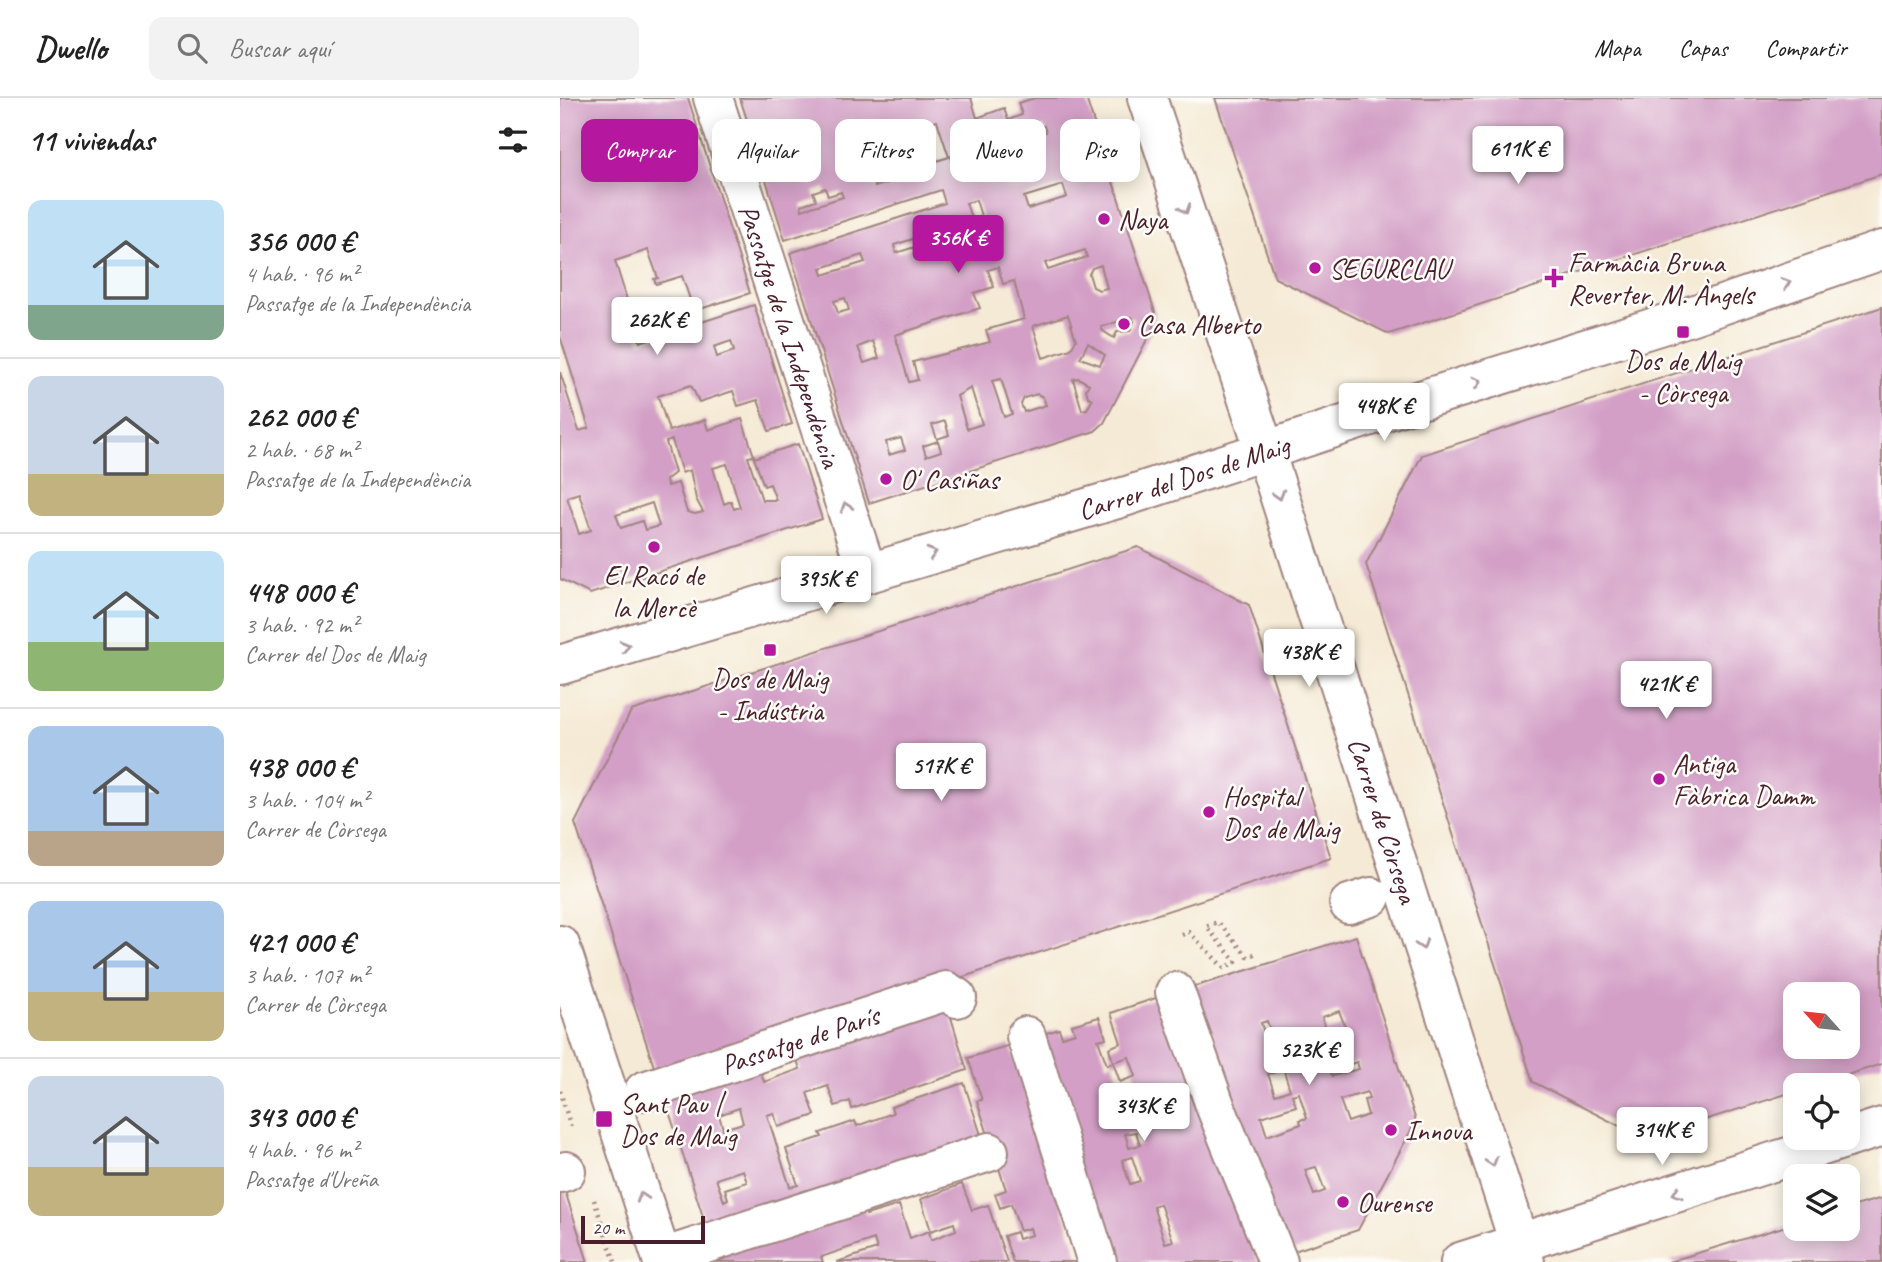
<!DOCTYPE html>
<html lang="es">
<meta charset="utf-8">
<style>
:root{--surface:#fff;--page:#f2f2f2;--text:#222;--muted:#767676;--line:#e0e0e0;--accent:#b5179e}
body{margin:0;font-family:Caveat,sans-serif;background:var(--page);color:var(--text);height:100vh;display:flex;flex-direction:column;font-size:26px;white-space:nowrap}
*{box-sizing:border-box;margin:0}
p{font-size:23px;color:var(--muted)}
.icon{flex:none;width:38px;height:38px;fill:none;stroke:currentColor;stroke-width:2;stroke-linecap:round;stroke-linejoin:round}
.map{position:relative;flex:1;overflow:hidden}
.details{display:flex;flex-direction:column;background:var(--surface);width:560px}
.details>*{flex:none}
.hud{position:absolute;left:21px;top:21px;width:665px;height:63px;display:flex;gap:14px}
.needle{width:46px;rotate:297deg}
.tools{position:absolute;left:1223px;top:884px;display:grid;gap:14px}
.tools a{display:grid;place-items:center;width:77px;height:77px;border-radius:14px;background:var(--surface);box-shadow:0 4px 18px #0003;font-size:35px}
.scale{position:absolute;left:21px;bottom:18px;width:124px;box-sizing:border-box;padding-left:7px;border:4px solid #4a1f2b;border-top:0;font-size:19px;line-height:24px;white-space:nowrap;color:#4a1f2b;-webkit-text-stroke:5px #fdfcf7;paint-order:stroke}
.price{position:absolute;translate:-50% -60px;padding:0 16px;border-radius:7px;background:#fff;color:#222;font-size:23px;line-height:46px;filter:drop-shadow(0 2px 4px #0008)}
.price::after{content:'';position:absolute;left:50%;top:42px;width:21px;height:16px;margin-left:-10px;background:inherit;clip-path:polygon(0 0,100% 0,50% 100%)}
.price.on{background:var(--accent);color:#fff}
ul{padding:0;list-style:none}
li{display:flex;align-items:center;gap:21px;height:175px;padding:0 28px}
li+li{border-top:2px solid var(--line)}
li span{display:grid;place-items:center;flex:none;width:196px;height:140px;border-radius:14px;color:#555}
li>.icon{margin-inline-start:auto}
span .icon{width:84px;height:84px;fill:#fffc;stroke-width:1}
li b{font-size:30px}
h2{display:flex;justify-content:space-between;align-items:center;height:84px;padding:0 28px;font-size:30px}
.tag{padding:0 24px;border-radius:14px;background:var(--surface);box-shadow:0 4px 18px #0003;font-size:24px;line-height:63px}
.tag.on{background:var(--accent);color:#fff}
header{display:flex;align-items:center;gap:42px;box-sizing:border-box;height:98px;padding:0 35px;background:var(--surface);border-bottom:2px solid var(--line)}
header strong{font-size:33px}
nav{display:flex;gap:38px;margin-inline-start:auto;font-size:24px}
.search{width:490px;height:63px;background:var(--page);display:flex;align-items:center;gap:18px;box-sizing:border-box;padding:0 24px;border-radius:14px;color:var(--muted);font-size:26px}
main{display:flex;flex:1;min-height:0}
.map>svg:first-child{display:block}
.building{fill:#d39fc6;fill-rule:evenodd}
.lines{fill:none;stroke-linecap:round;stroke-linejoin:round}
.street-casing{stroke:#a08480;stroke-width:42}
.secondary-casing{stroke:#a08480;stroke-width:42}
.path{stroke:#a08480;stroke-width:4.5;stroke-dasharray:2 5;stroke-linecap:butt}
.street{stroke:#fff;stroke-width:38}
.secondary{stroke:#fff;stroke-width:38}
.oneway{stroke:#ae9aa0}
.poi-dot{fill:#b5179e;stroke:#fdfcf7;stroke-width:2.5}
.labels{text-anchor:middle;stroke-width:5;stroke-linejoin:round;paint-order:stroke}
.poi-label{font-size:28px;fill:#4a1f2b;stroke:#fdfcf7;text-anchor:start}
.street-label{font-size:28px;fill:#4a1f2b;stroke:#fdfcf7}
</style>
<header>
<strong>Dwello</strong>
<div class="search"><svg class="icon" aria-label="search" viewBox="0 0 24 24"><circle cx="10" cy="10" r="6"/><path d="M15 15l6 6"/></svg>Buscar aquí</div>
<nav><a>Mapa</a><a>Capas</a><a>Compartir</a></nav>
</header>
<main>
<section class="details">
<h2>11 viviendas<svg class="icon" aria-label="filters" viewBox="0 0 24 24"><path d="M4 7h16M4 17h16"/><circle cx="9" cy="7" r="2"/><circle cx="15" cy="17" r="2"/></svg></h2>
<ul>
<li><span style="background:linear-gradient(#bfe0f5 75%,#7fa58c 0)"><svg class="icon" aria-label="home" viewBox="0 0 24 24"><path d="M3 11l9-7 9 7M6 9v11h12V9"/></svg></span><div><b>356 000 €</b><p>4 hab. · 96 m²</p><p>Passatge de la Independència</p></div></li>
<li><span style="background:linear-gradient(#c9d6e8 70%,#c2b280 0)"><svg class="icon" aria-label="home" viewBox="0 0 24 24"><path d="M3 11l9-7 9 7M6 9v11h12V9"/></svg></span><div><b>262 000 €</b><p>2 hab. · 68 m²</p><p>Passatge de la Independència</p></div></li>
<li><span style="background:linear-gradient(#bfe0f5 65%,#8fb573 0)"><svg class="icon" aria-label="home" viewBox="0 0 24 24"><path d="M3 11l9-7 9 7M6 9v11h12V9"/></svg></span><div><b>448 000 €</b><p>3 hab. · 92 m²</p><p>Carrer del Dos de Maig</p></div></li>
<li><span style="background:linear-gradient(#a9c7e8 75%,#b9a48a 0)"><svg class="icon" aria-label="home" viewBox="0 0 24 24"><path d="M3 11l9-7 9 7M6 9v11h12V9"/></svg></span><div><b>438 000 €</b><p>3 hab. · 104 m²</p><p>Carrer de Còrsega</p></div></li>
<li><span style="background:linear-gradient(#a9c7e8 65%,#c2b280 0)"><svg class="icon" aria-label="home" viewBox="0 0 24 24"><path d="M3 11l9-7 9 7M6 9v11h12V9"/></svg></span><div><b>421 000 €</b><p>3 hab. · 107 m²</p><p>Carrer de Còrsega</p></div></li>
<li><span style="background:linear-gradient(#c9d6e8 65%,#c2b280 0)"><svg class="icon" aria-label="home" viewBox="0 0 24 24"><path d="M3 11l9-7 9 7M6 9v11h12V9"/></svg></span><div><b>343 000 €</b><p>4 hab. · 96 m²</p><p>Passatge d'Ureña</p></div></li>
</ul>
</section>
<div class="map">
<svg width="1322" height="1164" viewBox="0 0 1322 1164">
<rect width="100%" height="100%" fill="#fdfcf7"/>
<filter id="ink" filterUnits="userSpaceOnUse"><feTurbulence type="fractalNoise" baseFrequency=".0143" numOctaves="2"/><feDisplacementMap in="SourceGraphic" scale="14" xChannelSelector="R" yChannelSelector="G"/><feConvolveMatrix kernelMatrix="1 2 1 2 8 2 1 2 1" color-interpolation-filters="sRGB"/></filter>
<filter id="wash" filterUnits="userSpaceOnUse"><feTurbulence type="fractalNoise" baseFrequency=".00686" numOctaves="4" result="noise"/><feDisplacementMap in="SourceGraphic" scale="28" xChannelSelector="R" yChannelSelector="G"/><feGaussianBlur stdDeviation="1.57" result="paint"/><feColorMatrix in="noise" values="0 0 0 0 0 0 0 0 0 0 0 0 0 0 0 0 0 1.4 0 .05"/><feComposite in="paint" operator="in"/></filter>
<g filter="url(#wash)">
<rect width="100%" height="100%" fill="#f5ead5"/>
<g id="blocks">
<path class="building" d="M0,0H128L190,195L134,213L122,178L96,186L94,181L98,180L88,152L55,163L80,244L194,207L232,326L209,333L198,302L178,308L173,293L139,304L131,287L98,298L109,333L145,322L148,332L182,321L194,358L188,359L202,402H216L210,386L204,388L194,360L238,346L262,421L30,496L0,481V274L19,333L29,330L0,238ZM171,243L174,253L157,259L154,249ZM112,342L122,375L130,372L136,401L143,414L135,416L127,414L118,385L107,388L106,382L115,375L106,344ZM167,366L180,409L174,411L171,403L164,406L153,370ZM19,395L31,432L19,436L7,399ZM92,405L99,428L85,432L82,423L61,430L56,417Z
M180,0H411L417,20L444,10L448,22L462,17L458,5L475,0H526L595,214L594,228L544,325L535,333L309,405L230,155L385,105L381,92L225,142ZM377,23L389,59L354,70L356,76L315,89L314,83L324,80L313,42ZM484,28L486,34L447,46L445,41ZM401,55L407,73L396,76L391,58ZM503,87L507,99L468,111L464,99ZM265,90L268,98L281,94L283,99L242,112L241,107L256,102L253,94ZM416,102L428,140L419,143L406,105ZM375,134L377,142L336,155L334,147ZM395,136L399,149L384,154L380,141ZM525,152L527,159L488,172L485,165ZM302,157L305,164L263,177L261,170ZM541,167L547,190L539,192L533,189L529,176L532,170ZM438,169L443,186L454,183L464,221L426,232L430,244L353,264L358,282L349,284L335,237L420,210L414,195L434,189L428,172ZM285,200L289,212L278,215L274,203ZM508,217L516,242L511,251L483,260L473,228ZM572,219L574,224L570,233L557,234L554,240L543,233L541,229ZM313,243L319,260L304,265L298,249ZM528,245L545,257L540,267L520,260ZM518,280L529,286L526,291L528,299L533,301L527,311L522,312L513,281ZM441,281L452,316L444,319L432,283ZM411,290L422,326L407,331L397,298ZM477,296L483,299L486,307L464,314L461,306L464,300ZM385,323L389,337L377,341L372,327ZM341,340L345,352L329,357L326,344ZM378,343L381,353L366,358L363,348Z
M655,0H1322V76L829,236L715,180Z
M1322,209V966L1255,987H1236V993L1085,1041L973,984L806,466L862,357ZM1236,896H1288V948H1236Z
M578,449L689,507L771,760L97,978L15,725L71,613Z
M796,838L856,1023L798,1132L722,1157L627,891ZM779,913L785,928L767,933L762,919ZM707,923L715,945L708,947L701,925ZM722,947L730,971L724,973L730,992L715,997L708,976L724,971L716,949ZM797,964L799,971L772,978L770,972ZM807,994L809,1001L804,1002L808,1017L788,1024L780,1002ZM739,995L747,1020L740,1022L741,1026L707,1038L701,1019L736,1008L732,997ZM756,1069L765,1093L754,1097L745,1072Z
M602,898L698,1164H546L474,939L499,931L502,939L515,935L512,927L539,919L546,940L538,942L547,967L553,964L560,984L576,978L569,959L553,964L549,950L561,945L551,915ZM563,995L571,1019L562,1022L554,999ZM576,1034L580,1047L569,1050L565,1036ZM572,1059L580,1083L570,1086L562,1062ZM600,1106L613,1143L605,1145L593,1108Z
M386,903L407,972L292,1011L290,1003L275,1008L268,988L247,995L255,1017L218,1029L214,1015L207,1017L230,1089L238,1087L226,1051L262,1039L260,1035L295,1023L297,1028L333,1015L331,1009L404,985L424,1046L149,1137L103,995L198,965L204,984L240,971L234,953ZM179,1010L183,1025L163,1031L159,1017ZM183,1072L187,1084L165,1091L168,1101L164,1103L156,1081Z
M450,947L520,1164H453L444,1138L456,1134L458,1141L472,1137L470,1130L460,1133L451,1106L440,1110L435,1096L446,1092L417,1003L422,1002L408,960Z
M402,1086L412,1112L428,1107L447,1164H277L317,1151L314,1141L261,1159L263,1164H157L153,1151L301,1102L306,1117L339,1107L350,1140L369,1133L371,1142L396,1132L394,1125L371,1133L361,1101Z
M5,1093L28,1164H0V1095Z
M1322,1100V1164H1108L1236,1125V1130H1288V1110Z"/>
</g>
</g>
<g filter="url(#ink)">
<use href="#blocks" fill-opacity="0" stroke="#a08480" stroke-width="2"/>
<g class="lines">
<g class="street-casing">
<g id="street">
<path id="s1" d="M153,0L307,474"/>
<path id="s2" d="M587,0L705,353L965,1164"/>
<path id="s3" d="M0,567L567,398L838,309L1121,221L1322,152"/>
<path d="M789,806L811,799"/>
<path d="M615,894L656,1010L718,1164"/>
<path d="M466,938L537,1164"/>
<path id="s4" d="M84,993L386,893L397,900"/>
<path d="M0,1075L6,1073"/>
<path d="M102,1160L429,1054"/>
<path d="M900,1164L1322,1029"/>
</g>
</g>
<g class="secondary-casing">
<path id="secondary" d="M0,847L103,1164"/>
</g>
<path class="path" d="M622,837L629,834L664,870L676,864L646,828L658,824L688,859L699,854
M0,993L12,1033
M34,1102L55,1164"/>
<use href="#street" class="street"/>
<use href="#secondary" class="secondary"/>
</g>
<defs><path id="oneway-chevron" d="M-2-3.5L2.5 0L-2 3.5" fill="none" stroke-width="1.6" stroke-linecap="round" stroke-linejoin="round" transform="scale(1.75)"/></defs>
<g class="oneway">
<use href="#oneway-chevron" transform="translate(625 111) rotate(71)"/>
<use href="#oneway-chevron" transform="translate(1226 185) rotate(-19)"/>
<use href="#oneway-chevron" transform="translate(917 284) rotate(-17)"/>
<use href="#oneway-chevron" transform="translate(719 397) rotate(73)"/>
<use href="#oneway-chevron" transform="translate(286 409) rotate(-108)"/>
<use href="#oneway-chevron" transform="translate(372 455) rotate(-16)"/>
<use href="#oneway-chevron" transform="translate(65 548) rotate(-15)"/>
<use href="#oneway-chevron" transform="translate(862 847) rotate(72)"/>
<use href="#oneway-chevron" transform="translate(932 1064) rotate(72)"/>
<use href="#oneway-chevron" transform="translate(1117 1095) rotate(162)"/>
<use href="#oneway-chevron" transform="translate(82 1099) rotate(-108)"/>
</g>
</g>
<g class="poi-dot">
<circle cx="544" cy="121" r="7"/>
<circle cx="755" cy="170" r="7"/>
<path d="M990.5 169.5h7v7h7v7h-7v7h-7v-7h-7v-7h7z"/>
<circle cx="564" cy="226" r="7"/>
<rect x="1116" y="227" width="14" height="14" rx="3.5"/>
<circle cx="326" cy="381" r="7"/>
<circle cx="94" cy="449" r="7"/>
<rect x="203" y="545" width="14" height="14" rx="3.5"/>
<circle cx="1099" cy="681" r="7"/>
<circle cx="649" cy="714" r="7"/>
<rect x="35" y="1012" width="18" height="18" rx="3.5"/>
<circle cx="831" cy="1032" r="7"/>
<circle cx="783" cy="1104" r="7"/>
</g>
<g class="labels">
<g class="poi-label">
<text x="558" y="131">Naya</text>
<text x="1008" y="174">Farmàcia Bruna<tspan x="1008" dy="32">Reverter, M. Àngels</tspan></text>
<text x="769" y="180">SEGURCLAU</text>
<text x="578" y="236">Casa Alberto</text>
<text x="1123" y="272" text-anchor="middle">Dos de Maig<tspan x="1123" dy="32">- Còrsega</tspan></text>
<text x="340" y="391">O' Casiñas</text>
<text x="94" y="487" text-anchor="middle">El Racó de<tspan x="94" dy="32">la Mercè</tspan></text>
<text x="210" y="590" text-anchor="middle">Dos de Maig<tspan x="210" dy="32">- Indústria</tspan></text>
<text x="1113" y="675">Antiga<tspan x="1113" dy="32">Fàbrica Damm</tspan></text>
<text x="663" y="708">Hospital<tspan x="663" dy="32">Dos de Maig</tspan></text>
<text x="60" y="1015">Sant Pau |<tspan x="60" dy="32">Dos de Maig</tspan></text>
<text x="845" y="1042">Innova</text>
<text x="797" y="1114">Ourense</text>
</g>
<g class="street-label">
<text dy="10" stroke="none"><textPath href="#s1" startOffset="250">Passatge de la Independència</textPath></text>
<text dy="10" stroke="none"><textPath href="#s3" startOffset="651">Carrer del Dos de Maig</textPath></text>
<text dy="10" stroke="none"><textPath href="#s2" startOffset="760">Carrer de Còrsega</textPath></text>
<text dy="10" stroke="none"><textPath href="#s4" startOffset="164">Passatge de París</textPath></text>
</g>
</g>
</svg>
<div class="tools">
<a><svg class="needle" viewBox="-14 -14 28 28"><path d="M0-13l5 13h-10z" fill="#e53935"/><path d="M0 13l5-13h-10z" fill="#767676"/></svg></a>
<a><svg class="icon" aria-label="locate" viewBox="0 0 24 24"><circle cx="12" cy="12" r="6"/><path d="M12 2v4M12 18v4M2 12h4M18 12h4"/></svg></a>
<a><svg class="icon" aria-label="layers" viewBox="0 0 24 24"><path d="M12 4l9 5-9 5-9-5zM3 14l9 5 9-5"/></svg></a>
</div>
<div class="scale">20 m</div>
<b class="price" style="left:958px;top:88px">611K €</b>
<b class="price on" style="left:398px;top:177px">356K €</b>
<b class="price" style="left:97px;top:259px">262K €</b>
<b class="price" style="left:824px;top:345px">448K €</b>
<b class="price" style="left:266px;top:518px">395K €</b>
<b class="price" style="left:749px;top:591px">438K €</b>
<b class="price" style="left:1106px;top:623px">421K €</b>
<b class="price" style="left:381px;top:705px">517K €</b>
<b class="price" style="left:749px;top:989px">523K €</b>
<b class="price" style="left:584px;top:1045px">343K €</b>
<b class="price" style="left:1102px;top:1069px">314K €</b>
<div class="hud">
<a class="tag on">Comprar</a>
<a class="tag">Alquilar</a>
<a class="tag">Filtros</a>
<a class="tag">Nuevo</a>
<a class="tag">Piso</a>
</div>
</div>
</main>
